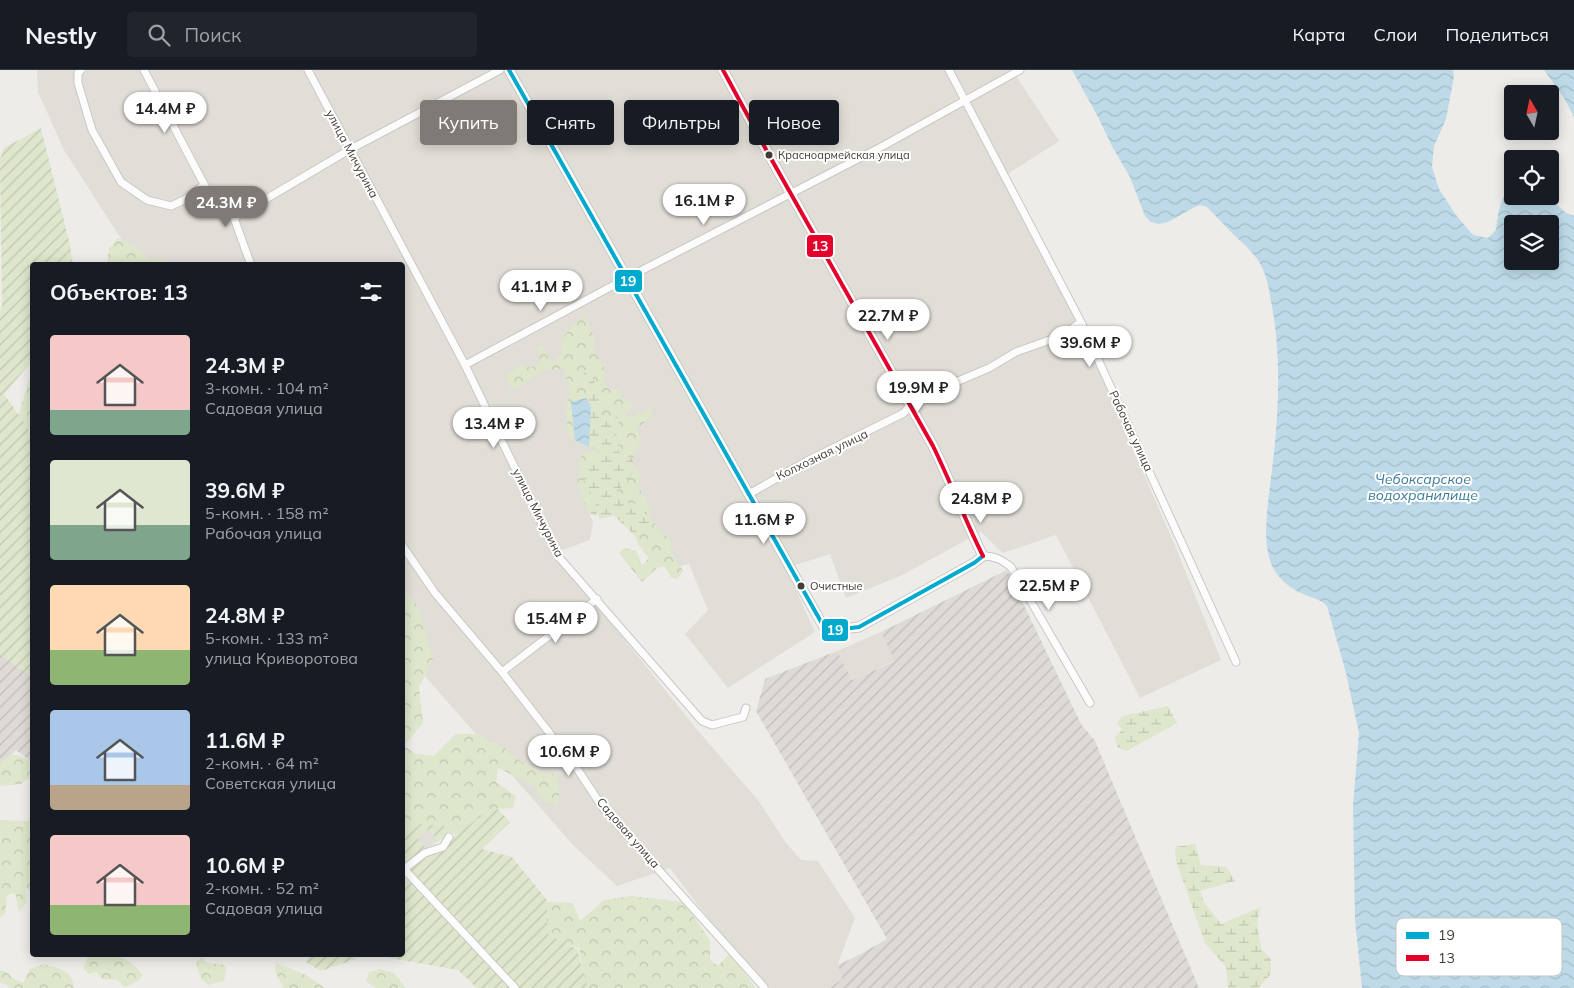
<!DOCTYPE html>
<html lang="ru">
<meta charset="utf-8">
<style>
:root{--surface:#171b24;--page:#20242c;--text:#f1f3f6;--muted:#9ea1a6;--line:#363941;--accent:#7f7a75}
body{margin:0;font-family:Mulish,sans-serif;background:var(--page);color:var(--text);height:100vh;display:flex;flex-direction:column;font-size:19px;white-space:nowrap}
*{box-sizing:border-box;margin:0}
p{font-size:16px;color:var(--muted)}
.icon{flex:none;width:28px;height:28px;fill:none;stroke:currentColor;stroke-width:2;stroke-linecap:round;stroke-linejoin:round}
.map{position:relative;flex:1;overflow:hidden}
.details{position:absolute;left:30px;top:192px;width:375px;height:695px;display:flex;flex-direction:column;background:var(--surface);border-radius:5px;box-shadow:0 2px 12px #0003}
.details>*{flex:none}
.banner{position:absolute;left:420px;top:30px;width:475px;height:45px;display:flex;gap:10px}
.needle{width:32px;rotate:351deg}
.buttons{position:absolute;left:1504px;top:15px;display:grid;gap:10px}
.buttons a{display:grid;place-items:center;width:55px;height:55px;border-radius:5px;background:var(--surface);box-shadow:0 2px 12px #0003;font-size:25px}
.price{position:absolute;translate:-50% -42px;padding:0 11px;border-radius:18px;background:#fff;color:#222;font-size:16px;line-height:32px;filter:drop-shadow(0 1px 2px #0008)}
.price::after{content:'';position:absolute;left:50%;top:30px;width:15px;height:11px;margin-left:-8px;background:inherit;clip-path:polygon(0 0,100% 0,50% 100%)}
.price.current{background:var(--accent);color:#fff}
ul{padding:0;list-style:none}
li{display:flex;align-items:center;gap:15px;height:125px;padding:0 20px}
li span{display:grid;place-items:center;flex:none;width:140px;height:100px;border-radius:5px;color:#555}
li>.icon{margin-inline-start:auto}
span .icon{width:60px;height:60px;fill:#fffc;stroke-width:1}
li b{font-size:21px}
h2{display:flex;justify-content:space-between;align-items:center;height:60px;padding:0 20px;font-size:21px}
.pill{padding:0 18px;border-radius:5px;background:var(--surface);box-shadow:0 2px 12px #0003;font-size:18px;line-height:45px}
.pill.current{background:var(--accent);color:#fff}
header{display:flex;align-items:center;gap:30px;box-sizing:border-box;height:70px;padding:0 25px;background:var(--surface);border-bottom:1px solid var(--line)}
header strong{font-size:24px}
nav{display:flex;gap:28px;margin-inline-start:auto;font-size:18px}
.search{width:350px;height:45px;background:var(--page);display:flex;align-items:center;gap:12px;box-sizing:border-box;padding:0 18px;border-radius:5px;color:var(--muted);font-size:19px}
.map>svg:first-child{display:block}
.residential{fill:#e1ddd7}
.industrial{fill:url(#industrial-furrows)}
.forest{fill:url(#forest-crowns)}
.wetland{fill:url(#wetland-marsh)}
.garden{fill:url(#garden-furrows);fill-rule:evenodd}
.water{fill:url(#water-waves);fill-rule:evenodd}
.lines{fill:none;stroke-linecap:round;stroke-linejoin:round}
.minor-casing{stroke:#cac8c5;stroke-width:9}
.tertiary-casing{stroke:#cac8c5;stroke-width:11}
.minor{stroke:#fcfcfc;stroke-width:7}
.tertiary{stroke:#fcfcfc;stroke-width:9}
.bus-1-casing{stroke:#fff;stroke-width:8}
.bus-2-casing{stroke:#fff;stroke-width:8}
.bus-1{stroke:#00a9ce;stroke-width:4}
.bus-2{stroke:#e4002b;stroke-width:4}
.bus-dot{fill:#433d36;stroke:#fff;stroke-width:2}
.labels{text-anchor:middle;stroke-width:4;stroke-linejoin:round;paint-order:stroke}
.bus-label{font-size:11px;fill:#433d36;stroke:#fff;text-anchor:start}
.street-label{font-size:12px;fill:#433d36;stroke:#fff}
.water-label{font-size:14px;font-style:italic;fill:#3a7a9b;stroke:#fff}
.key{fill:#fff;stroke:#c7c5c3;stroke-width:1}
.key-label{font-size:14px;fill:#433d36}
.line-badge{stroke:#fff;stroke-width:2}
.badge-label{font-size:14px;text-anchor:middle;font-weight:bold;fill:#fff}
</style>
<header>
<strong>Nestly</strong>
<div class="search"><svg class="icon" aria-label="search" viewBox="0 0 24 24"><circle cx="10" cy="10" r="6"/><path d="M15 15l6 6"/></svg>Поиск</div>
<nav><a>Карта</a><a>Слои</a><a>Поделиться</a></nav>
</header>
<div class="map">
<svg width="1574" height="918" viewBox="0 0 1574 918">
<defs>
<pattern id="industrial-furrows" width="10" height="10" patternUnits="userSpaceOnUse" patternTransform="scale(1.25)"><rect width="10" height="10" fill="#dedbd7"/><path d="M-1 1l2-2M0 10L10 0M9 11l2-2" fill="none" stroke="#c0bdb9"/></pattern>
<pattern id="forest-crowns" width="20" height="18" patternUnits="userSpaceOnUse" patternTransform="scale(1.25)"><rect width="20" height="18" fill="#dee6cc"/><path d="M2 6a3 3 0 1 1 6 0M12 15a3 3 0 1 1 6 0" fill="none" stroke="#c0c6b0"/></pattern>
<pattern id="wetland-marsh" width="20" height="14" patternUnits="userSpaceOnUse" patternTransform="scale(1.25)"><rect width="20" height="14" fill="#dee6cc"/><path d="M1 5h8M5 5V1M11 12h8M15 12V8" fill="none" stroke="#c0c6b0"/></pattern>
<pattern id="garden-furrows" width="10" height="10" patternUnits="userSpaceOnUse" patternTransform="scale(1.25)"><rect width="10" height="10" fill="#dee6cc"/><path d="M-1 1l2-2M0 10L10 0M9 11l2-2" fill="none" stroke="#c0c6b0"/></pattern>
<pattern id="water-waves" width="16" height="10" patternUnits="userSpaceOnUse" patternTransform="scale(1.25)"><rect width="16" height="10" fill="#bedae8"/><path d="M0 5q4-4 8 0t8 0" fill="none" stroke="#a4bcc8"/></pattern>
</defs>
<rect width="100%" height="100%" fill="#eeece9"/>
<path class="residential" d="M37,0H1012L1059,71L1003,107L1077,251L1173,471L1221,590L1140,628L1056,465L1003,483L981,462L902,505L846,528L830,484L786,498L815,562L728,618L685,564L708,540L689,494L680,496L683,501L677,509L671,507L665,497H658L642,512L619,483L624,478L636,481L642,496L649,488L639,475L634,463L622,454L614,445L600,449L598,442L595,446L589,443L593,452L590,470L562,480L561,495L602,542L699,662L758,730L786,773L801,790L818,791L855,848L838,893L842,909L829,918H761L670,798L617,816L573,775L403,581L402,195H138L64,80L38,22Z
M881,562L896,590L852,610L837,581Z
M428,759L437,769L426,779L417,768Z"/>
<path class="industrial" d="M1007,500L1081,654L1095,671L1199,918H829L842,909L838,894L842,893L859,885L887,869L756,641L765,609L837,581L852,610L895,591L881,562Z
M0,584L32,607V692L16,680L0,696Z"/>
<path class="forest" d="M117,168L135,175L149,190H167V195H107L109,179Z
M585,247L595,268L594,281L605,299L604,311L608,319L620,320L622,329L632,333L633,337L625,343L631,348L647,339L654,340L650,348L637,358L641,370L633,389L620,384L616,362L619,354L609,349L597,345L602,324L594,312L592,302L585,301L586,328L576,330L572,351L574,366L573,368L568,364L566,338L570,324L564,298L541,302L519,316L511,319L506,305L522,295C530,299 534,297 541,293L537,277L543,275L551,291L558,288L562,284L561,271L574,253Z
M32,301V362L18,346Z
M598,379L599,385L596,389H591L583,408L594,429L598,442L595,446L588,442L577,414L582,382Z
M634,396L641,402L638,418C645,426 650,433 649,443L646,445L637,434L625,433L617,427V420L631,406Z
M652,452L660,458L662,464L670,468L671,482L683,501L677,509L671,507L665,497H658L642,512L619,483L624,478L636,481L642,496L649,488L639,475L635,466L644,462Z
M402,518L418,536L433,589L419,617L423,653L404,676L416,684L434,686L456,664H477L505,678L523,693L543,703L557,705L559,725L558,736L543,730L536,717L498,698L496,712L516,726L513,738L490,739L477,755L459,765L423,754L409,771L403,772Z
M9,685H17L32,691V710L27,709L21,714L0,716V694Z
M32,743V822L25,817L27,832L19,842L15,823L7,825L5,844L0,847V750L28,751Z
M631,826L684,832L710,871V890L718,896L730,883L755,917L754,918H534L584,905L579,878L546,867L547,832L573,833L580,851L604,830Z
M89,885C115,885 125,883 143,905L136,912L125,917L117,910L102,909L97,902L88,904L83,897Z
M202,887L207,893L225,895L226,899L224,911L208,915L201,909L196,892Z
M276,893L306,905L325,918H284L275,902Z
M44,894C60,899 72,899 74,918H6L11,916L0,913V900L5,901L14,909L23,913L30,899Z
M380,899L394,903L406,918H376L366,911L369,902Z"/>
<path class="wetland" d="M585,300L592,302L594,312L603,324L597,345L609,349L618,347L619,354L616,363L619,384L633,389C634,404 630,412 617,420V427L625,433L637,434L646,445L649,443L652,452L644,462L635,466L614,445L600,449L594,429L583,408L591,389H596L599,385L598,379L589,377L591,336L586,328L587,323L582,316Z
M1168,636L1177,653L1127,681L1117,677L1115,667L1122,660L1117,652L1123,646Z
M1195,774L1201,795L1227,797L1235,811L1200,821L1204,832L1221,854L1261,837L1257,852L1261,878L1271,890V904L1258,918H1228L1226,897L1205,873L1176,791L1175,777Z"/>
<path class="garden" d="M41,58L70,175L73,195H32V291L4,324L32,364V607L0,584V241L2,235L0,89L4,78Z
M495,736L510,752L482,779L512,787L547,830V864L577,879L588,918H519L409,799L432,781L444,779L453,767Z
M421,754L452,757L446,766L403,796L402,768ZM428,759L437,769L426,779L417,768Z
M408,807L513,918H477L458,900L390,888L387,885H402L403,809Z
M311,885H354L356,889L321,901L306,892Z"/>
<path class="water" d="M1072,0H1453L1454,7L1446,49L1434,76L1432,97L1439,119L1456,145L1473,165L1488,168L1496,160L1499,139L1506,120L1512,111V126H1548L1566,143L1574,146V918H1362L1355,850L1353,735L1359,663L1346,603L1327,536C1321,530 1316,529 1308,526C1295,521 1283,514 1275,501C1261,480 1267,441 1270,416C1278,356 1283,292 1271,231C1269,218 1266,203 1259,192C1252,180 1240,171 1230,161C1222,153 1215,145 1207,137L1200,135L1195,137L1168,152L1159,154L1151,152L1145,146L1130,107L1113,78L1097,45ZM1512,154H1550V191H1512Z
M1544,0H1574V47L1564,28Z
M586,328L591,336L589,377L575,370L571,332Z"/>
<g class="lines">
<g class="minor-casing">
<path id="minor" d="M81,0L78,3V13L92,60L121,112L147,130L171,136L184,130L204,115
M144,0L206,118L234,148L251,195
M308,0L465,295L557,485L702,651L712,655L743,647L746,638
M949,0L1081,252L1236,592
M234,148L349,80L500,0
M465,295L627,208L881,77L1020,0
M749,424L807,391L904,343L910,335L937,320L989,298L1016,282L1061,266L1081,252
M402,475L435,523L502,602L576,697L603,738L764,917
M983,486C995,486 1002,490 1011,497L1090,633
M502,602L597,529
M404,799L515,918
M403,803L404,799L425,783L443,777L449,767"/>
</g>
<g class="tertiary-casing">
<path id="tertiary" d="M509,0L627,208L818,547L824,557L835,560L859,557L974,493L983,486C965,450 951,413 933,376L769,85L723,0"/>
</g>
<use href="#minor" class="minor"/>
<use href="#tertiary" class="tertiary"/>
<g class="bus-1-casing">
<path id="bus-1" d="M509,0L824,557L835,560L859,557L974,493L983,486"/>
</g>
<g class="bus-2-casing">
<path id="bus-2" d="M723,0L769,85L933,376C951,413 965,450 983,486"/>
</g>
<use href="#bus-1" class="bus-1"/>
<use href="#bus-2" class="bus-2"/>
</g>
<g class="bus-dot">
<circle cx="769" cy="85" r="4.5"/>
<circle cx="801" cy="516" r="4.5"/>
</g>
<g class="labels">
<g class="bus-label">
<text x="778" y="89">Красноармейская улица</text>
<text x="810" y="520">Очистные</text>
</g>
<g class="street-label">
<text transform="translate(352 84) rotate(62)" y="4">улица Мичурина</text>
<text transform="translate(1131 361) rotate(65)" y="4">Рабочая улица</text>
<text transform="translate(822 385) rotate(-26)" y="4">Колхозная улица</text>
<text transform="translate(538 443) rotate(63)" y="4">улица Мичурина</text>
<text transform="translate(628 763) rotate(49)" y="4">Садовая улица</text>
</g>
<g class="water-label">
<text x="1423" y="414">Чебоксарское<tspan x="1423" dy="16">водохранилище</tspan></text>
</g>
</g>
<rect x="1396" y="848" width="166" height="58" rx="8" class="key"/>
<rect x="1406" y="862" width="23" height="7" fill="#00a9ce"/>
<rect x="1406" y="885" width="23" height="6" fill="#e4002b"/>
<g class="key-label">
<text x="1438" y="870">19</text>
<text x="1438" y="893">13</text>
</g>
<g class="line-badge">
<rect x="806" y="164" width="28" height="24" rx="5" fill="#e4002b"/>
<rect x="614" y="199" width="29" height="24" rx="5" fill="#00a9ce"/>
<rect x="821" y="548" width="28" height="24" rx="5" fill="#00a9ce"/>
</g>
<g class="badge-label">
<text x="820" y="181">13</text>
<text x="628" y="216">19</text>
<text x="835" y="565">19</text>
</g>
</svg>
<div class="buttons">
<a><svg class="needle" viewBox="-14 -14 28 28"><path d="M0-13l5 13h-10z" fill="#e53935"/><path d="M0 13l5-13h-10z" fill="#9ea1a6"/></svg></a>
<a><svg class="icon" aria-label="locate" viewBox="0 0 24 24"><circle cx="12" cy="12" r="6"/><path d="M12 2v4M12 18v4M2 12h4M18 12h4"/></svg></a>
<a><svg class="icon" aria-label="layers" viewBox="0 0 24 24"><path d="M12 4l9 5-9 5-9-5zM3 14l9 5 9-5"/></svg></a>
</div>
<b class="price" style="left:165px;top:64px">14.4M ₽</b>
<b class="price" style="left:704px;top:156px">16.1M ₽</b>
<b class="price current" style="left:226px;top:158px">24.3M ₽</b>
<b class="price" style="left:541px;top:242px">41.1M ₽</b>
<b class="price" style="left:888px;top:271px">22.7M ₽</b>
<b class="price" style="left:1090px;top:298px">39.6M ₽</b>
<b class="price" style="left:918px;top:343px">19.9M ₽</b>
<b class="price" style="left:494px;top:379px">13.4M ₽</b>
<b class="price" style="left:981px;top:454px">24.8M ₽</b>
<b class="price" style="left:764px;top:475px">11.6M ₽</b>
<b class="price" style="left:1049px;top:541px">22.5M ₽</b>
<b class="price" style="left:556px;top:574px">15.4M ₽</b>
<b class="price" style="left:569px;top:707px">10.6M ₽</b>
<div class="banner">
<a class="pill current">Купить</a>
<a class="pill">Снять</a>
<a class="pill">Фильтры</a>
<a class="pill">Новое</a>
</div>
<section class="details">
<h2>Объектов: 13<svg class="icon" aria-label="filters" viewBox="0 0 24 24"><path d="M4 7h16M4 17h16"/><circle cx="9" cy="7" r="2"/><circle cx="15" cy="17" r="2"/></svg></h2>
<ul>
<li><span style="background:linear-gradient(#f6c9c9 75%,#7fa58c 0)"><svg class="icon" aria-label="home" viewBox="0 0 24 24"><path d="M3 11l9-7 9 7M6 9v11h12V9"/></svg></span><div><b>24.3M ₽</b><p>3-комн. · 104 m²</p><p>Садовая улица</p></div></li>
<li><span style="background:linear-gradient(#dfe7d0 65%,#7fa58c 0)"><svg class="icon" aria-label="home" viewBox="0 0 24 24"><path d="M3 11l9-7 9 7M6 9v11h12V9"/></svg></span><div><b>39.6M ₽</b><p>5-комн. · 158 m²</p><p>Рабочая улица</p></div></li>
<li><span style="background:linear-gradient(#ffd9b3 65%,#8fb573 0)"><svg class="icon" aria-label="home" viewBox="0 0 24 24"><path d="M3 11l9-7 9 7M6 9v11h12V9"/></svg></span><div><b>24.8M ₽</b><p>5-комн. · 133 m²</p><p>улица Криворотова</p></div></li>
<li><span style="background:linear-gradient(#a9c7e8 75%,#b9a48a 0)"><svg class="icon" aria-label="home" viewBox="0 0 24 24"><path d="M3 11l9-7 9 7M6 9v11h12V9"/></svg></span><div><b>11.6M ₽</b><p>2-комн. · 64 m²</p><p>Советская улица</p></div></li>
<li><span style="background:linear-gradient(#f6c9c9 70%,#8fb573 0)"><svg class="icon" aria-label="home" viewBox="0 0 24 24"><path d="M3 11l9-7 9 7M6 9v11h12V9"/></svg></span><div><b>10.6M ₽</b><p>2-комн. · 52 m²</p><p>Садовая улица</p></div></li>
</ul>
</section>
</div>
